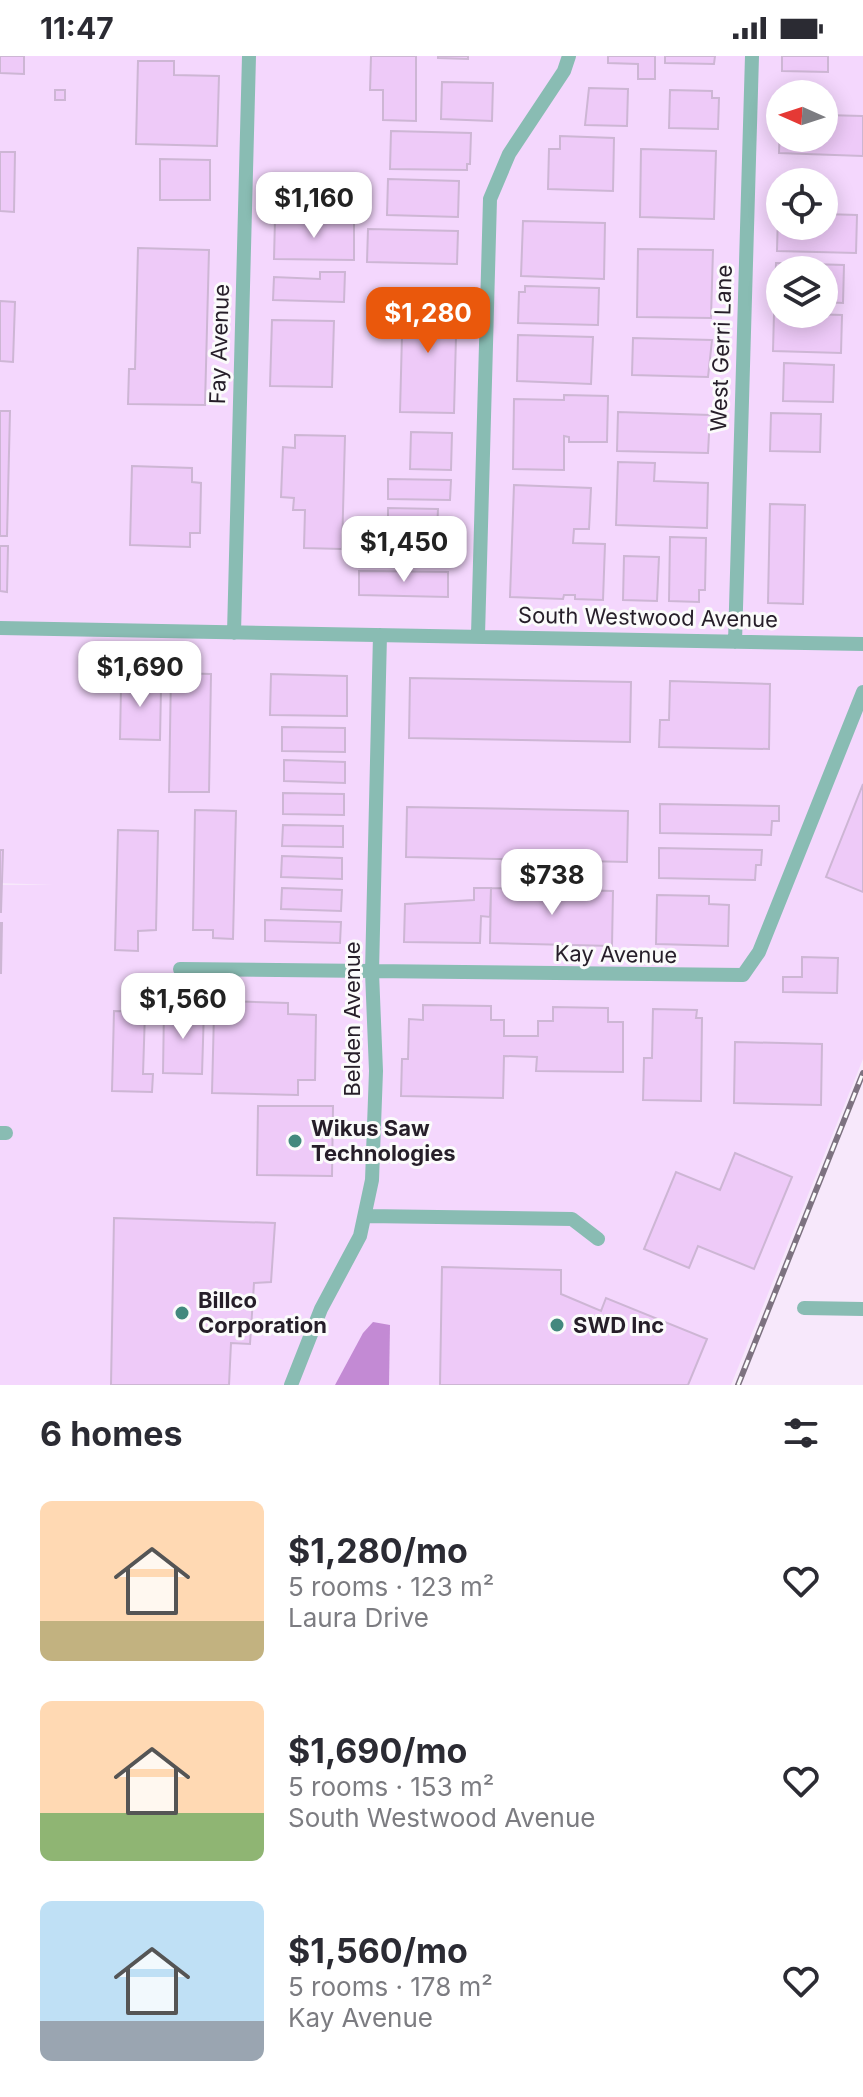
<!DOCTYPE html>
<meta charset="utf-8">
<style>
:root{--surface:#fff;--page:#f7f7f7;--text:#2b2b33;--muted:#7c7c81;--accent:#ea580c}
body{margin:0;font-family:Inter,sans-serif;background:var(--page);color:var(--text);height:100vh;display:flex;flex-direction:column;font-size:30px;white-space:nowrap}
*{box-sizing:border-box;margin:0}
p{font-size:26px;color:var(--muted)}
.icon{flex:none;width:44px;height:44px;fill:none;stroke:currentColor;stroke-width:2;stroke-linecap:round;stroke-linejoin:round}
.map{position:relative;height:1329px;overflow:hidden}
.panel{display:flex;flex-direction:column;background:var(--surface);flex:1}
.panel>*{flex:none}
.needle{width:52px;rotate:273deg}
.buttons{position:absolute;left:766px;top:24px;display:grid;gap:16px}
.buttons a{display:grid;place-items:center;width:72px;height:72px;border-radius:50%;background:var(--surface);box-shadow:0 4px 20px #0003;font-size:40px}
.price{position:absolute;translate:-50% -68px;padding:0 18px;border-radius:16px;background:#fff;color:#222;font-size:26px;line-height:52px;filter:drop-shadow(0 2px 4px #0008)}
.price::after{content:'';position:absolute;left:50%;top:48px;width:24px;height:18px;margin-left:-12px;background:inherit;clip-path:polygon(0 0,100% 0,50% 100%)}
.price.current{background:var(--accent);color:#fff}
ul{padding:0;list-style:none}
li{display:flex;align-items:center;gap:24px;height:200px;padding:0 40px}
li span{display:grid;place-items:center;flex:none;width:224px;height:160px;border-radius:12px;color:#555}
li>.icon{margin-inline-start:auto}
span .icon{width:96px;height:96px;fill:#fffc;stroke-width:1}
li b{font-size:34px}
h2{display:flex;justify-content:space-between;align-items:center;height:96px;padding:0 40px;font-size:34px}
.status{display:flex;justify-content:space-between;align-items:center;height:56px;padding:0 40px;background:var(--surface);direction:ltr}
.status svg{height:22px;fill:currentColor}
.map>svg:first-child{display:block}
.built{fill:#f4d7fd;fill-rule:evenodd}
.water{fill:#c38ad4}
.building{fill:#eecaf8;stroke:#cdb6d4;stroke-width:2}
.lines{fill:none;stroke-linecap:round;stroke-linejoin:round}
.minor{stroke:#89bcb3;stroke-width:14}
.rail-casing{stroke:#7d7280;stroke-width:6}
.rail{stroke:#fbfbfb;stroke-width:3;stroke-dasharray:9;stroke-linecap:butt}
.poi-dot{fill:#43887e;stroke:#fbfbfb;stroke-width:3}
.labels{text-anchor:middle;stroke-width:6;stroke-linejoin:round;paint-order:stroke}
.street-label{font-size:22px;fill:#261e29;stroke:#fbfbfb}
.poi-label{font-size:22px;font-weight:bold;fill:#261e29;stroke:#fbfbfb;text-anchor:start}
</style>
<div class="status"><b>11:47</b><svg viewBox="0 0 49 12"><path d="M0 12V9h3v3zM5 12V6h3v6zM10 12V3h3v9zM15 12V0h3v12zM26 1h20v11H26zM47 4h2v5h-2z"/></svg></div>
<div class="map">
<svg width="863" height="1329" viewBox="0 0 863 1329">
<rect width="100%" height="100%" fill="#f7e8fb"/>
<path class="built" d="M0,0H863V1003L731,1329H0V829H53L0,827ZM780,38H824V82H780ZM780,126H824V170H780ZM780,214H824V258H780Z"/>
<path class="water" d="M373,1266L390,1269L389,1329H335L363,1277Z"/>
<path class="building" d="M0,0H24V18L0,17Z
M371,0H416V65L383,64V34H370Z
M438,0H468V3L438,2Z
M608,0H655V23H638V8L608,7Z
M665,0H715L714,8L665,7Z
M782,0H828V16L782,15Z
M138,5H174V19L219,20L217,90L136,88Z
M442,26L493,27L492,65L441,63Z
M589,32L628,33L627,70L585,69Z
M55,34H65V44H55Z
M670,34L712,35V42H719L718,73L669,72Z
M824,59L863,60V100L779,97L780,65V82H824Z
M391,75L471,77L470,108H467V114L390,113Z
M560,80L614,82L613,135L548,133L549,93H560Z
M641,93L716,95L714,163L640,161Z
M0,96H15L14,156L0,155Z
M160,103L210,104V144H160Z
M388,123L459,125L458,161L387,159Z
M778,157L780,170H824V158L857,159L856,197L777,195Z
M275,163L354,164V204L274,203Z
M523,165L605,167L604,223L521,220Z
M368,173L458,175L457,208L367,206Z
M138,192L209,194L205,349L128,348L129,313H135Z
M638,193L713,194L711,262L637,261Z
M776,207L844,209L843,247L824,246V214H780V245H775Z
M320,216H345L344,246L273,244L274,221L320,223Z
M525,230L599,232L598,269L518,267L519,236H525Z
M403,241L457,242L454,357L400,356Z
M0,245L15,246L13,306L0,305Z
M774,257L842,259L841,297L773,295Z
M272,264L334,265L332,331L270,330Z
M518,279L593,281L591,328L517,325Z
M633,282L712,284L708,321L632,319Z
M784,307L834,309L833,346L783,345Z
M564,339L608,340L607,386H569V381L564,380V414L513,413L514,343L564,344Z
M0,355H10L7,480H0Z
M618,356L710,359L708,397L617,395Z
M771,357L821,358L820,396L770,395Z
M411,376L452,377L451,414L410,413Z
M295,379L345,380L342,493L304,492L305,454H293L294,442L281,441L283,391L295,392Z
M618,406L655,407L654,425L708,427L707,472L616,469Z
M132,410L192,412V426L201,427L200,477H190V491L130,489Z
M388,423L451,424L450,444L388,443Z
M514,429L591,432L589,473H574L573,487L605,488L603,544L575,543V539H564L563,543L510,541Z
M770,448L805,449L803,548L768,547Z
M388,452L438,453L437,476L388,475Z
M670,481L706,482L705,534H699V546L669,545Z
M388,484L438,485L437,508L387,507Z
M0,490H8L7,536L0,535Z
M624,500L659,501L657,545L623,544Z
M359,515L448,516V541L359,539Z
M129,616H149L148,632H161L160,684L120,683L121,631H129Z
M171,617L211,618L209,736H169Z
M271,618L347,620V660L270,659Z
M410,622L631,626L630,686L409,682Z
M670,625L770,628L769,693L659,691L660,664H669Z
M282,671L345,672V696L282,695Z
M284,704L345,706V727L284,725Z
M863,728V836L826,821Z
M283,737L344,738V759L283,758Z
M660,748L779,750V765H772L771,779L660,777Z
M407,751L628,755L627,806L406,801Z
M195,754L236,755L233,883L213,882V874H193Z
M283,769L343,770V791L282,790Z
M118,774L158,775L156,874L138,875V895L115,894Z
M659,792L762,794L761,809H756L755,824L659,822Z
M0,794H3L1,856H0Z
M282,800L342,802V823L281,821Z
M282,832L342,834L341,855L281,853Z
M474,832H491L490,861L481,860L480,887L404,886L405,848L474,844Z
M491,832L613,835L612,890L490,887Z
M657,839L709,840V848L729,849L728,890L656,888Z
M265,864L341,866L340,887L265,885Z
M0,867H2L1,917H0Z
M802,901L838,902L837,937L783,936V921H802Z
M227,945L288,947V958L316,959L315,1024H298V1039L212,1037L214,957L227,958Z
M423,949L491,950V964H504V980H538V965H553V951L608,952V966H623V1016L536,1015L537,1001L504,1000L503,1042L401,1040L402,1003H408L409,963L423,964Z
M164,952L204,953L202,1018L163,1017Z
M653,953L697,954L696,962H702L701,1045L643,1044L644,1002H652Z
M114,955L145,956L143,1018H153L152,1036L112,1035Z
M735,986L822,988L821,1049L734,1047Z
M258,1050H333L332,1120L257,1119Z
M735,1097L792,1121L754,1213L698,1190L689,1212L644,1193L676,1116L720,1134Z
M114,1162L275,1167L271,1226L254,1227L250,1288L231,1287L229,1329H111Z
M442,1211L561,1214V1238L601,1255L606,1242L707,1283L688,1329H440Z"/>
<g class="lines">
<path class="minor" d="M0,572L863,588
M234,577L249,0
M478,579L490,143L509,98L564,15L569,0
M735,586L752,0
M180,913L743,919L759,896L863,636
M0,1077H6
M366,1160L572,1163L598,1183
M804,1252L863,1253
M291,1329L321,1253L360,1180L372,1124L376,1015L372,916L380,579"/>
<g class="rail-casing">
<path id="rail" d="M738,1329L863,1017"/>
</g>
<use href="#rail" class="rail"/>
</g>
<g class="poi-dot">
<circle cx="295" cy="1085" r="8"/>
<circle cx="182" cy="1257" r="8"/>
<circle cx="557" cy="1269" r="8"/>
</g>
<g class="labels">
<g class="street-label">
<text transform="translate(219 288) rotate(-88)" y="8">Fay Avenue</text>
<text transform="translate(721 292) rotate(-88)" y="8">West Gerri Lane</text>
<text transform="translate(648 561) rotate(1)" y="8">South Westwood Avenue</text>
<text transform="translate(616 898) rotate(1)" y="8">Kay Avenue</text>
<text transform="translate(352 963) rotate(-90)" y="8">Belden Avenue</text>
</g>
<g class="poi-label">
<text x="311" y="1080">Wikus Saw<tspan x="311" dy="25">Technologies</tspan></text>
<text x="198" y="1252">Billco<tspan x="198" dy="25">Corporation</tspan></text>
<text x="573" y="1277">SWD Inc</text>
</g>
</g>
</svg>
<div class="buttons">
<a><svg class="needle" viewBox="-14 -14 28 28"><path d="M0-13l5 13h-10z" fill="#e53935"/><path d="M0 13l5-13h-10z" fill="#7c7c81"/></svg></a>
<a><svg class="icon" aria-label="locate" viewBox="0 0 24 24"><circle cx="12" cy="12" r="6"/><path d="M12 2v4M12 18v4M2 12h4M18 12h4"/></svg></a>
<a><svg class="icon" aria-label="layers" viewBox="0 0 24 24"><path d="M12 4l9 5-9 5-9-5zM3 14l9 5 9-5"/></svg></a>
</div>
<b class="price" style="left:314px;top:184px">$1,160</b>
<b class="price current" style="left:428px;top:299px">$1,280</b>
<b class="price" style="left:404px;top:528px">$1,450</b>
<b class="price" style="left:140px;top:653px">$1,690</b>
<b class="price" style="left:552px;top:861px">$738</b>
<b class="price" style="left:183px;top:985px">$1,560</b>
</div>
<section class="panel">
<h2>6 homes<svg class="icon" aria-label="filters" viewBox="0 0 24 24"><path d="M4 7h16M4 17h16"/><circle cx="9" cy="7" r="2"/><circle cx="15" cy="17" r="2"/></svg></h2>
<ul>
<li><span style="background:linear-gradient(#ffd9b3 75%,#c2b280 0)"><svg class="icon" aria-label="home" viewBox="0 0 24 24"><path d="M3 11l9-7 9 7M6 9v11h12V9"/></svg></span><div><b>$1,280/mo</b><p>5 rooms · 123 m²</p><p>Laura Drive</p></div><svg class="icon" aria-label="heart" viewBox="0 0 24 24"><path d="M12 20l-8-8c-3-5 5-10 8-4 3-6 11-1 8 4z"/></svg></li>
<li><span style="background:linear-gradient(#ffd9b3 70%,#8fb573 0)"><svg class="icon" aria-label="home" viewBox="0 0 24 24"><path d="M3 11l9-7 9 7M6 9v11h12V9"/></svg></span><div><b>$1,690/mo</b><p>5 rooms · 153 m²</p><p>South Westwood Avenue</p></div><svg class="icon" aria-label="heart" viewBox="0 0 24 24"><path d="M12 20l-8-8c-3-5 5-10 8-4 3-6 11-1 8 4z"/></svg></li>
<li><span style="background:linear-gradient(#bfe0f5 75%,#9aa5b1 0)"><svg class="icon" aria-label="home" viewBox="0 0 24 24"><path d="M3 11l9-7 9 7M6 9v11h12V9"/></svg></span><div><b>$1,560/mo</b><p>5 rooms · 178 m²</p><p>Kay Avenue</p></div><svg class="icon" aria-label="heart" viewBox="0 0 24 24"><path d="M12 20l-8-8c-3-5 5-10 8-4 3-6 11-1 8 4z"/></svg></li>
</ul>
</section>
